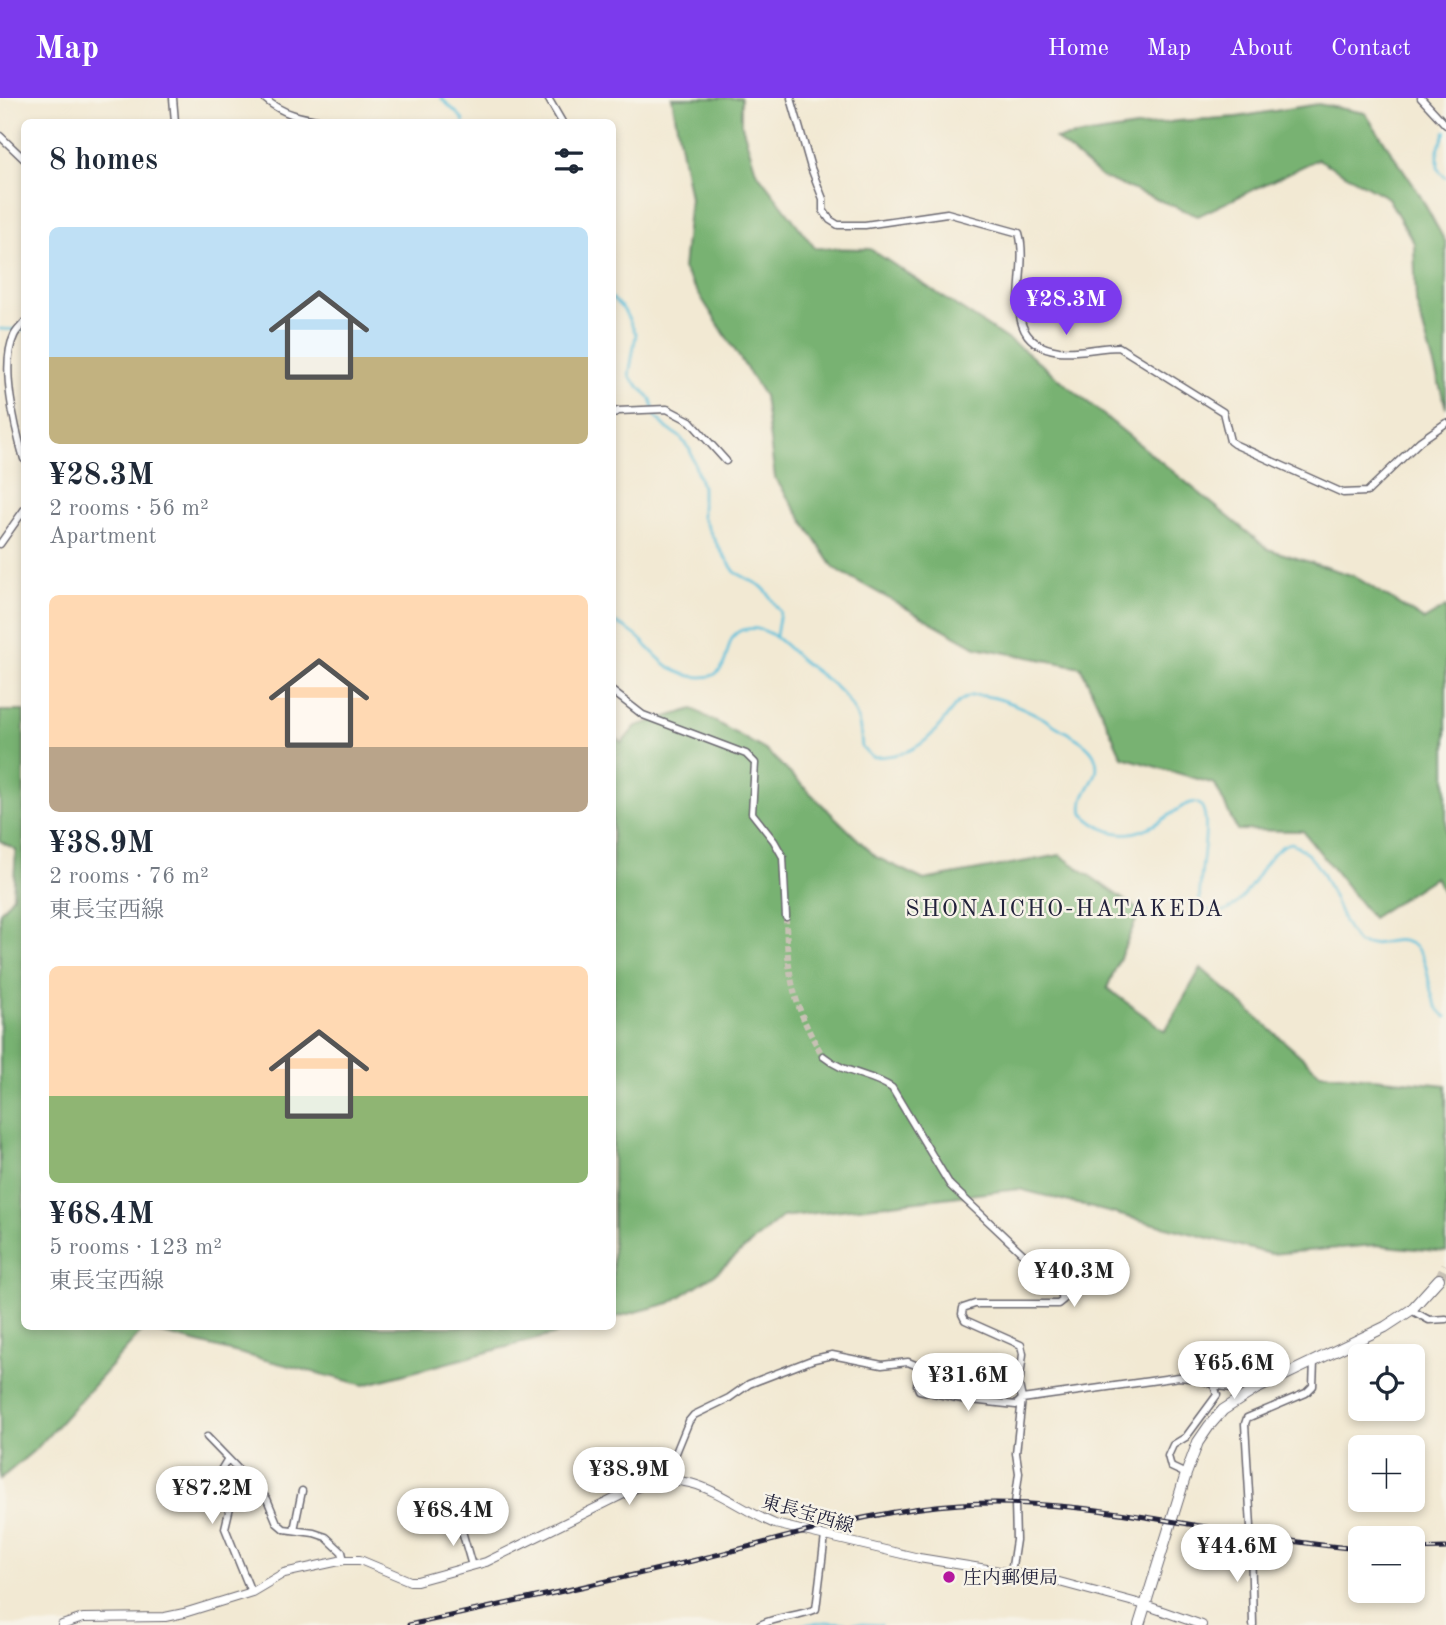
<!DOCTYPE html>
<meta charset="utf-8">
<style>
:root{--surface:#fff;--page:#f6f6f7;--text:#1f2937;--muted:#747a83;--accent:#7c3aed}
body{margin:0;font-family:"Old Standard TT","Noto Serif JP",serif;background:var(--page);color:var(--text);height:100vh;display:flex;flex-direction:column;font-size:26px;white-space:nowrap}
*{box-sizing:border-box;margin:0}
p{font-size:23px;color:var(--muted)}
.icon{flex:none;width:38px;height:38px;fill:none;stroke:currentColor;stroke-width:2;stroke-linecap:round;stroke-linejoin:round}
.map{position:relative;flex:1;overflow:hidden}
.drawer{position:absolute;left:21px;top:21px;width:595px;height:1211px;display:flex;flex-direction:column;background:var(--surface);border-radius:10px;box-shadow:0 4px 10px #0003}
.drawer>*{flex:none}
.controls{position:absolute;left:1348px;top:1246px;display:grid;gap:14px}
.controls a{display:grid;place-items:center;width:77px;height:77px;border-radius:10px;background:var(--surface);box-shadow:0 4px 10px #0003;font-size:35px}
.price{position:absolute;translate:-50% -60px;padding:0 16px;border-radius:24px;background:#fff;color:#222;font-size:23px;line-height:46px;filter:drop-shadow(0 2px 4px #0008)}
.price::after{content:'';position:absolute;left:50%;top:42px;width:21px;height:16px;margin-left:-10px;background:inherit;clip-path:polygon(0 0,100% 0,50% 100%)}
.price.selected{background:var(--accent);color:#fff}
ul{padding:0;list-style:none}
li{display:grid;align-content:center;gap:14px;height:371px;padding:0 28px}
li span{display:grid;place-items:center;height:217px;border-radius:10px;color:#555}
li>.icon{margin-inline-start:auto}
span .icon{width:126px;height:126px;fill:#fffc;stroke-width:1}
li b{font-size:30px}
h2{display:flex;justify-content:space-between;align-items:center;height:84px;padding:0 28px;font-size:30px}
header{display:flex;align-items:center;gap:42px;box-sizing:border-box;height:98px;padding:0 35px;background:var(--accent);color:#fff}
header strong{font-size:33px}
nav{display:flex;gap:38px;margin-inline-start:auto;font-size:24px}
.map>svg:first-child{display:block}
.forest{fill:#78b272;stroke:#4d6a56;stroke-width:2}
.lines{fill:none;stroke-linecap:round;stroke-linejoin:round}
.stream{stroke:#5cbfdb;stroke-width:2.5}
.minor-tunnel{stroke:#c8c1b5;stroke-width:6;stroke-dasharray:6 3;stroke-linecap:butt}
.primary-tunnel{stroke:#c8c1b5;stroke-width:10;stroke-dasharray:10 5;stroke-linecap:butt}
.minor-casing{stroke:#6b6870;stroke-width:9}
.secondary-casing{stroke:#6b6870;stroke-width:10}
.primary-casing{stroke:#6b6870;stroke-width:12}
.minor{stroke:#fff;stroke-width:6}
.secondary{stroke:#fff;stroke-width:8}
.primary{stroke:#fff;stroke-width:10}
.rail-casing{stroke:#22223b;stroke-width:5}
.rail{stroke:#f7f3e8;stroke-width:2.5;stroke-dasharray:8;stroke-linecap:butt}
.poi-dot{fill:#b5179e;stroke:#f7f3e8;stroke-width:2.5}
.labels{text-anchor:middle;stroke-width:5;stroke-linejoin:round;paint-order:stroke}
.street-label{font-size:19px;fill:#22223b;stroke:#f7f3e8}
.poi-label{font-size:19px;fill:#22223b;stroke:#f7f3e8;text-anchor:start}
.quarter-label{font-size:23px;letter-spacing:2px;fill:#22223b;stroke:#f7f3e8}
</style>
<header>
<strong>Map</strong>
<nav><a>Home</a><a>Map</a><a>About</a><a>Contact</a></nav>
</header>
<div class="map">
<svg width="1446" height="1527" viewBox="0 0 1446 1527">
<rect width="100%" height="100%" fill="#f7f3e8"/>
<filter id="ink" filterUnits="userSpaceOnUse"><feTurbulence type="fractalNoise" baseFrequency=".0143" numOctaves="2"/><feDisplacementMap in="SourceGraphic" scale="14" xChannelSelector="R" yChannelSelector="G"/><feConvolveMatrix kernelMatrix="1 2 1 2 8 2 1 2 1" color-interpolation-filters="sRGB"/></filter>
<filter id="wash" filterUnits="userSpaceOnUse"><feTurbulence type="fractalNoise" baseFrequency=".00686" numOctaves="4" result="noise"/><feDisplacementMap in="SourceGraphic" scale="28" xChannelSelector="R" yChannelSelector="G"/><feGaussianBlur stdDeviation="1.57" result="paint"/><feColorMatrix in="noise" values="0 0 0 0 0 0 0 0 0 0 0 0 0 0 0 0 0 1.4 0 .05"/><feComposite in="paint" operator="in"/></filter>
<g filter="url(#wash)">
<rect width="100%" height="100%" fill="#f2e9d3"/>
<path class="forest" d="M672,0H741V24L756,73L815,150L870,151L1025,253L1268,451L1354,478L1424,522L1446,509V800L1435,779L1372,820L1303,733L1237,732L1215,686L1122,659L1081,569L976,549L834,470L775,380L764,298L683,171L690,100Z
M1318,6L1365,15L1417,92L1446,145V310L1416,204L1414,145L1388,100L1318,61L1198,118L1101,79L1056,41L1177,23L1237,19Z
M693,611L767,653L876,759L924,782L1060,757L1140,813L1107,890L1165,933L1201,870L1320,975L1446,987V1154L1375,1147L1271,1156L1019,1091L782,1119L715,1176L670,1205L613,1220L612,636L622,645L636,628Z
M0,613H24V1228L582,1229L364,1287L144,1231L37,1350L0,1381V814L13,798L16,752L0,743Z"/>
<g class="lines">
<path class="stream" d="M441,0L461,19L464,24
M1446,33L1438,51V71L1446,80
M612,200L624,212L636,236L629,278L651,301L656,319L668,331L680,339L690,352L702,389V419L719,450L735,474L761,488L767,494L780,514L776,538
M0,231L24,232
M612,523C622,528 636,536 643,544C660,562 673,578 700,579C737,581 719,539 742,532C768,524 785,548 801,562C819,577 840,588 852,609C860,622 861,636 862,650L872,659C902,659 922,651 941,626C949,616 957,601 971,598C993,594 1034,614 1051,625C1064,634 1087,643 1094,657C1106,681 1077,691 1083,716C1140,770 1179,693 1199,706C1215,716 1196,787 1200,807C1244,841 1258,747 1292,745C1332,766 1332,816 1358,845C1376,851 1394,836 1411,846C1436,861 1421,900 1446,919
M802,1527L826,1524L881,1527"/>
</g>
</g>
<g filter="url(#ink)">
<g class="lines">
<path class="minor-tunnel" d="M786,819C787,876 793,909 823,958"/>
<path class="primary-tunnel" d="M1439,1181L1446,1167"/>
<g class="minor-casing">
<path id="minor" d="M173,0L175,24
M264,0C283,17 303,20 327,24
M548,0L562,24
M791,0L811,70L823,101V112L830,122L838,127H865L947,115L1019,135C1031,176 994,244 1059,253C1080,255 1098,249 1119,249L1223,314L1230,343L1234,346L1343,395L1367,394L1420,343L1446,325
M1421,0L1446,27
M0,38L24,61
M24,225C21,229 16,233 14,238C0,267 15,330 24,361
M612,316L618,313L667,311L690,323L726,363
M0,446L24,412
M612,593L643,617L746,656L755,665L752,715L774,743L783,759L786,819
M823,958C846,977 870,975 892,990L950,1087L1060,1191L1063,1202L1058,1206H975L963,1210L962,1216L965,1222L1021,1247L1023,1256L1019,1287L1022,1301L1016,1355L1019,1375L1015,1405L1016,1442L1011,1475
M1411,1212L1429,1222L1446,1221
M1214,1287L1231,1290L1259,1277L1267,1286
M207,1339L267,1401L277,1425L284,1431L314,1435L326,1439L342,1454L344,1462
M227,1362L221,1372L230,1409L225,1430L251,1494
M671,1382L673,1362L689,1323L694,1317L729,1300L749,1286L814,1261L832,1257L882,1267L908,1264L920,1269L917,1287L919,1292L962,1301L1016,1307L1022,1301L1179,1279L1200,1281L1214,1287L1217,1297L1186,1339L1173,1347L1168,1358L1171,1369L1186,1376
M460,1426L472,1468
M1251,1429L1245,1326L1247,1320L1306,1295L1313,1288L1314,1264
M294,1432L302,1393
M1251,1444L1253,1527
M760,1527C778,1518 797,1519 816,1511L825,1438"/>
</g>
<g class="secondary-casing">
<path id="secondary" d="M62,1527L83,1520L165,1519L184,1515L252,1494L284,1475L344,1462H360L410,1483H417L486,1464L638,1389C693,1367 727,1406 775,1426L919,1460L1048,1481L1145,1507L1202,1527"/>
</g>
<g class="primary-casing">
<path id="primary" d="M1139,1527L1186,1376L1198,1344L1209,1328L1223,1312L1256,1291L1385,1229L1411,1212L1439,1181"/>
</g>
<use href="#minor" class="minor"/>
<use href="#secondary" class="secondary"/>
<use href="#primary" class="primary"/>
<g class="rail-casing">
<path id="rail" d="M1412,1451L1446,1450
M409,1527C508,1505 609,1484 708,1459C791,1439 875,1411 961,1406C1096,1398 1226,1440 1360,1451"/>
</g>
<use href="#rail" class="rail"/>
</g>
</g>
<circle class="poi-dot" cx="949" cy="1479" r="7"/>
<g class="labels">
<g class="street-label">
<text transform="translate(808 1415) rotate(16)" y="7">東長宝西線</text>
</g>
<g class="poi-label">
<text x="963" y="1486">庄内郵便局</text>
</g>
<g class="quarter-label">
<text x="1065" y="818">SHONAICHO-HATAKEDA</text>
</g>
</g>
</svg>
<div class="controls">
<a><svg class="icon" aria-label="locate" viewBox="0 0 24 24"><circle cx="12" cy="12" r="6"/><path d="M12 2v4M12 18v4M2 12h4M18 12h4"/></svg></a>
<a>+</a>
<a>−</a>
</div>
<b class="price selected" style="left:1066px;top:239px">¥28.3M</b>
<b class="price" style="left:1074px;top:1211px">¥40.3M</b>
<b class="price" style="left:1234px;top:1303px">¥65.6M</b>
<b class="price" style="left:968px;top:1315px">¥31.6M</b>
<b class="price" style="left:629px;top:1409px">¥38.9M</b>
<b class="price" style="left:212px;top:1428px">¥87.2M</b>
<b class="price" style="left:453px;top:1450px">¥68.4M</b>
<b class="price" style="left:1237px;top:1486px">¥44.6M</b>
<section class="drawer">
<h2>8 homes<svg class="icon" aria-label="filters" viewBox="0 0 24 24"><path d="M4 7h16M4 17h16"/><circle cx="9" cy="7" r="2"/><circle cx="15" cy="17" r="2"/></svg></h2>
<ul>
<li><span style="background:linear-gradient(#bfe0f5 60%,#c2b280 0)"><svg class="icon" aria-label="home" viewBox="0 0 24 24"><path d="M3 11l9-7 9 7M6 9v11h12V9"/></svg></span><div><b>¥28.3M</b><p>2 rooms · 56 m²</p><p>Apartment</p></div></li>
<li><span style="background:linear-gradient(#ffd9b3 70%,#b9a48a 0)"><svg class="icon" aria-label="home" viewBox="0 0 24 24"><path d="M3 11l9-7 9 7M6 9v11h12V9"/></svg></span><div><b>¥38.9M</b><p>2 rooms · 76 m²</p><p>東長宝西線</p></div></li>
<li><span style="background:linear-gradient(#ffd9b3 60%,#8fb573 0)"><svg class="icon" aria-label="home" viewBox="0 0 24 24"><path d="M3 11l9-7 9 7M6 9v11h12V9"/></svg></span><div><b>¥68.4M</b><p>5 rooms · 123 m²</p><p>東長宝西線</p></div></li>
</ul>
</section>
</div>
